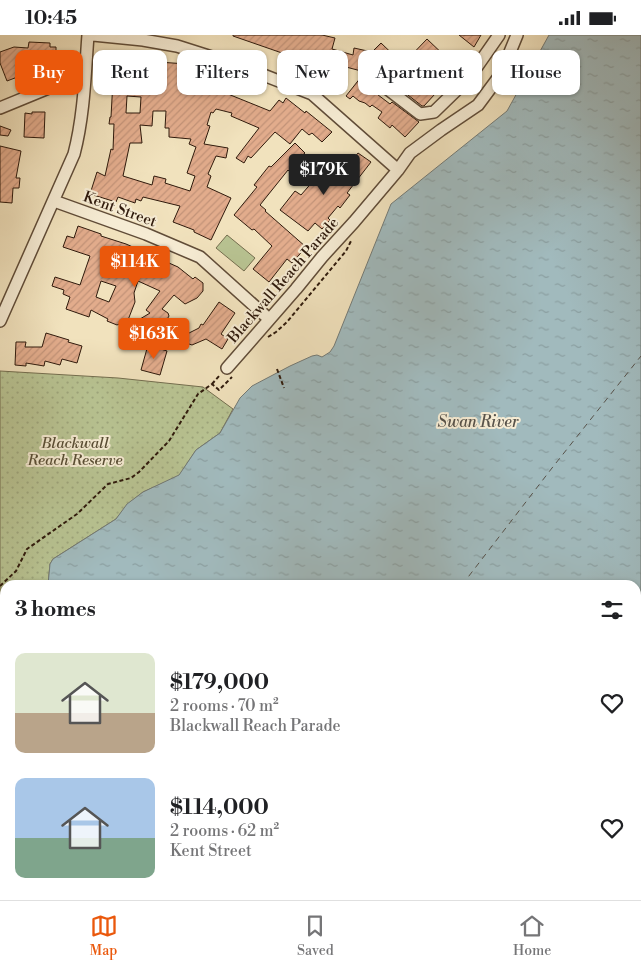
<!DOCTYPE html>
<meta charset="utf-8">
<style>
:root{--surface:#fff;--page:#f2f2f2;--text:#202124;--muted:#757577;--line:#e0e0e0;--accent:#ea580c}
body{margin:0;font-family:"Libre Bodoni",serif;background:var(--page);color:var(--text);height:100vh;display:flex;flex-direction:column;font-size:19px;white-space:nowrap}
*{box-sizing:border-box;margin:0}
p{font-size:16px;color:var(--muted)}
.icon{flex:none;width:28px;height:28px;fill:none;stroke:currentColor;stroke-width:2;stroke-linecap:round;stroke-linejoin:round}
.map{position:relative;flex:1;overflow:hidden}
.drawer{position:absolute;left:0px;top:545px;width:641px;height:320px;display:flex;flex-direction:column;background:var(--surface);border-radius:15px 15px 0 0;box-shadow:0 1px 4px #0004}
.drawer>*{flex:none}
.banner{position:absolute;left:15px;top:15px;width:611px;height:45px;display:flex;gap:10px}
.price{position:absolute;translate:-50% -42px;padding:0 11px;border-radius:5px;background:var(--accent);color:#fff;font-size:16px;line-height:32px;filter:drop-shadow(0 1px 2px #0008)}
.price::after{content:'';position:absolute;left:50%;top:30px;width:15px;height:11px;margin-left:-8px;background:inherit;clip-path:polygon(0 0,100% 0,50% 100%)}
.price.current{background:#222;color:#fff}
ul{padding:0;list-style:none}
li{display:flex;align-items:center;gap:15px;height:125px;padding:0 15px}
li span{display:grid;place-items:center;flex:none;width:140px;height:100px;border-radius:10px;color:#555}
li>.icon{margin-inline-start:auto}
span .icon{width:60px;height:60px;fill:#fffc;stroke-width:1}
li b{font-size:21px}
h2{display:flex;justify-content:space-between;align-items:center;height:60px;padding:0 15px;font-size:21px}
.chip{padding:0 18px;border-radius:10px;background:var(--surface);box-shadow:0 1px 4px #0004;font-size:18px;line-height:45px}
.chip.current{background:var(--accent);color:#fff}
.status{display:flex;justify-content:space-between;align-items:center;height:35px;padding:0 25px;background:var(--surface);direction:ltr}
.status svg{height:14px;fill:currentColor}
.dock{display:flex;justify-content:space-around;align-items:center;height:70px;border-top:1px solid var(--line);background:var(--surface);font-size:14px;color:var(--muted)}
.dock a{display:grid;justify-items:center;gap:2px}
.dock .current{color:var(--accent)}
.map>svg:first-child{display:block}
.grass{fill:#b8c392;stroke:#746e4f}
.park{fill:url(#park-dots);stroke:#746e4f}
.water{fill:url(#water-ripples);stroke:#737a76}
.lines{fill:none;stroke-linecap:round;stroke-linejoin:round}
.ferry{stroke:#57524a;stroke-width:1;stroke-dasharray:6 5;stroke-linecap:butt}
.building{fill:url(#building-hatch);stroke:#2f1a0c;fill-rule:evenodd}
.minor-casing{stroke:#604c38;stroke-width:14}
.path{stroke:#2f1a0c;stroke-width:2;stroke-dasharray:4 2.5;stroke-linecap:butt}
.minor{stroke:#f6ecd4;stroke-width:11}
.labels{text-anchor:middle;stroke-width:4;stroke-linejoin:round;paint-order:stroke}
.street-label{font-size:15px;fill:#2f1a0c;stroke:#f6ecd4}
.park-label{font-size:15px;font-style:italic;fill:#584d34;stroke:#f6ecd4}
.water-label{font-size:16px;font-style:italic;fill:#57524a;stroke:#f6ecd4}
</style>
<div class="status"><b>10:45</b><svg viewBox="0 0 49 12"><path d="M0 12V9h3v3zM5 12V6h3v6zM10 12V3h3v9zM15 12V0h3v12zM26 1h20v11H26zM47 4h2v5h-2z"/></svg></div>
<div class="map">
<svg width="641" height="865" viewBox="0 0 641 865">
<defs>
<pattern id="park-dots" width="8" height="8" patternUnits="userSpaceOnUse" patternTransform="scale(1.25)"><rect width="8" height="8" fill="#b8c392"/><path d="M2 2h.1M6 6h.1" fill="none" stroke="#9ea77d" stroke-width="1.8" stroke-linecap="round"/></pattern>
<pattern id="water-ripples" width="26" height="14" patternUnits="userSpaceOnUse" patternTransform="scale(1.25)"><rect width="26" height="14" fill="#a1babd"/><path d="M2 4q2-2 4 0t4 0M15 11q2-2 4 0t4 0" fill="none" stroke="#8b9fa1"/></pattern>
<pattern id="building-hatch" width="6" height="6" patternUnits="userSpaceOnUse" patternTransform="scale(1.25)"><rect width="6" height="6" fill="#e2ac8c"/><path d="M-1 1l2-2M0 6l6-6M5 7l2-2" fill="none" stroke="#c29378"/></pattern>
</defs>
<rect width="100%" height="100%" fill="#f1e2bd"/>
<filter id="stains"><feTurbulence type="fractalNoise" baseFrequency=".004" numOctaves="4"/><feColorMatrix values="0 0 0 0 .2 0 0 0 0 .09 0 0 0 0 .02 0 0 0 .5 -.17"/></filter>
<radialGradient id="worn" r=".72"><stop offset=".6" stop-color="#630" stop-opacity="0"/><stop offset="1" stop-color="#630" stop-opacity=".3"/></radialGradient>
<path class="grass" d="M227,200L255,223L244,236L216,213Z"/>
<path class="park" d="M0,336L118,343L203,352L233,374L220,398L196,415L179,441L143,457L128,469L116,484L53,524L50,529L48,550H5V600L0,605Z
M636,836L641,840V865H575L584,860H636Z"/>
<path class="water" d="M549,0H641V714L636,719V550H48L50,529L53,524L116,484L127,469L143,457L179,440L196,415L220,398L240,363L252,351L290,331L312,321L317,320L322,322L330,317L334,311L391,169L507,76Z
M5,600V860H569L563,865H0V605Z"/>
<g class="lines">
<path class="ferry" d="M462,550L552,433L641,321
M273,865L275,860"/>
</g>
<path class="building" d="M233,0H322L335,3L332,14L353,20L354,13L372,17L381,8L403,29L427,4L448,24L424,48L435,59L424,71H422L399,53L400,52L387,39L384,42L377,37L365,50L390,69L392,67L419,87L405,102L392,90L390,93L378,83L382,77L372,70L370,72L365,68L359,66L353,61L350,64L346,61L365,37L346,32L341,50L331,47L332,40L307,34L308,29L281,20L282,18L233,1Z
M459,0H481L474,12Z
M29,7L50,8V12H56V26L44,25V32L17,31L20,41L7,46L0,28V17L14,12L28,13Z
M122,22L158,25V27L187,29L186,38H198V42L230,51L228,59L270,76L279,65L283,68L286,63L305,78L306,76L332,97L322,107L312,98L309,100L302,94L290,109L275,97L251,123L248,121L244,128L236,123L259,93L231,81L232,78L216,74L213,78L211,77L207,90L210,91L204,109L228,113L226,123L216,121L208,139L211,141L207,152L231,163L211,205L194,197V195L173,187L180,171L143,162L141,166L136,164L135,168L118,162L116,167L90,159L97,137L105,141L111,114L113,115L114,89H109L110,82H111L113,45L109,44L110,27H115V24L122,25ZM127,61L141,62L140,78H126ZM153,76H166L165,93H169V102L191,104L189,109L196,112L187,138L195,141L190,156L165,148L166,144L154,141L152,150L123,141L130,108H142L140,90L152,91Z
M32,77H45L44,103L24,102L25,78L32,79Z
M0,91L11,95L8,101L0,100Z
M295,108L305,118L300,122L306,128L300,134L297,131L290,137L288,135L260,170L266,175L265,176L306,212L292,228L287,224L269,247L253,234L272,211L254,194L252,195L234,180L257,152L254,150L269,131L271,132Z
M0,111L21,116L16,143H20L19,153H13L12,168L0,167Z
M358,118L371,127L347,158L350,160L340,173L338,171L328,183L330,185L322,194L315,188L308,196L280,175L295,156L301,160L321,137L335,148Z
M78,191L101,199V201L126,209L178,232L193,244L195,242L203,248V256L197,263L185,269L174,260L162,274L168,278L169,281L164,290L189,298L199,293L201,289L203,290L219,267L235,278L221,299L228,304L222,314L206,304L192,310L168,302L170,299L153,292L142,297L138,287L140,284L150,278L146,275L160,256L138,246L134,258L135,267L128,285L117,290L107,286L108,284L91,275L89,282L66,274L70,262L63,259L64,255L52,251L55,242L80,250L90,221L63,212L67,201L74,203ZM101,246L116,251L109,267L96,262Z
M46,298L69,305L68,307L82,311L77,328L62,324L60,330L45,326L44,331L26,328V331L15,330L16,307H26L25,312H42Z
M148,310L167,316L160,340L141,335Z"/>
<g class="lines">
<g class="minor-casing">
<path id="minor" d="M93,0L143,5L177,11L243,32L312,59L398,135
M381,49L420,79L434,77L469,43L499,0
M0,73L73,43H85
M54,166L146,199L200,222L269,284
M0,286L74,119C84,81 85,40 88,0
M227,333L296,254L322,222L354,187L398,135L410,118L441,95L478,70L501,39L517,0
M638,796L641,798"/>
</g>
<path class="path" d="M268,302L276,297L287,287L346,216L351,206
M277,334L284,353
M212,349L220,340
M0,551L16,536L27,514L77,479L108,449L131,443L139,437L169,406L198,359L212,349L219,355L232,342
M0,567L5,573
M0,584L3,590L5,588"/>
<use href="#minor" class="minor"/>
</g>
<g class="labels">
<g class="street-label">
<text transform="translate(120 174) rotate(20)" y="5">Kent Street</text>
<text transform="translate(283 245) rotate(-49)" y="5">Blackwall Reach Parade</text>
</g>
<g class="park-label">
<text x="75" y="413">Blackwall<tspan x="75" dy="17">Reach Reserve</tspan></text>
</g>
<g class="water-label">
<text x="478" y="392">Swan River</text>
</g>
</g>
<rect width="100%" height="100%" filter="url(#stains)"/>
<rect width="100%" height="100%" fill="url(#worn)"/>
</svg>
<b class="price current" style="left:324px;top:161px">$179K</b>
<b class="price" style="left:135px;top:253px">$114K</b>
<b class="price" style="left:154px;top:325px">$163K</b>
<div class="banner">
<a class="chip current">Buy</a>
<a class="chip">Rent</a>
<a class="chip">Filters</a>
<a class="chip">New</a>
<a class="chip">Apartment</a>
<a class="chip">House</a>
</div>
<section class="drawer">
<h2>3 homes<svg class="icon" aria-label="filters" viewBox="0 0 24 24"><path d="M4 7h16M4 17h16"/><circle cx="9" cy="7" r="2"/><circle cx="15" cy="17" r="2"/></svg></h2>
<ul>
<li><span style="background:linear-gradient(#dfe7d0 60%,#b9a48a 0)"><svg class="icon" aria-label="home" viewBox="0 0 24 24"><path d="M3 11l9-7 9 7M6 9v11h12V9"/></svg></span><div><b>$179,000</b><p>2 rooms · 70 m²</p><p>Blackwall Reach Parade</p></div><svg class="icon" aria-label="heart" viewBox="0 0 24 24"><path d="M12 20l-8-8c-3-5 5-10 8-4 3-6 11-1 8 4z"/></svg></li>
<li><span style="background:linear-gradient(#a9c7e8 60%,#7fa58c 0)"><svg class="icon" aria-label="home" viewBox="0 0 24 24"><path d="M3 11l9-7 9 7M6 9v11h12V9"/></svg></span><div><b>$114,000</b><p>2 rooms · 62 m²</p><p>Kent Street</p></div><svg class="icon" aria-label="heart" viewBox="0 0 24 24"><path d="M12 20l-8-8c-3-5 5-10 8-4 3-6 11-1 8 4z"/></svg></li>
</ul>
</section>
</div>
<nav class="dock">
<a class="current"><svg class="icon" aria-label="map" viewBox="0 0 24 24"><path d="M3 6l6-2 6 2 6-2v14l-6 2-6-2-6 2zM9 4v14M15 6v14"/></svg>Map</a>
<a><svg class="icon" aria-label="saved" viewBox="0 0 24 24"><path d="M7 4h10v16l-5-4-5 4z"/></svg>Saved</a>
<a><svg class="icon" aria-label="home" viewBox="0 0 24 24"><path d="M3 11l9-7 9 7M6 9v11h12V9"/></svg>Home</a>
</nav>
